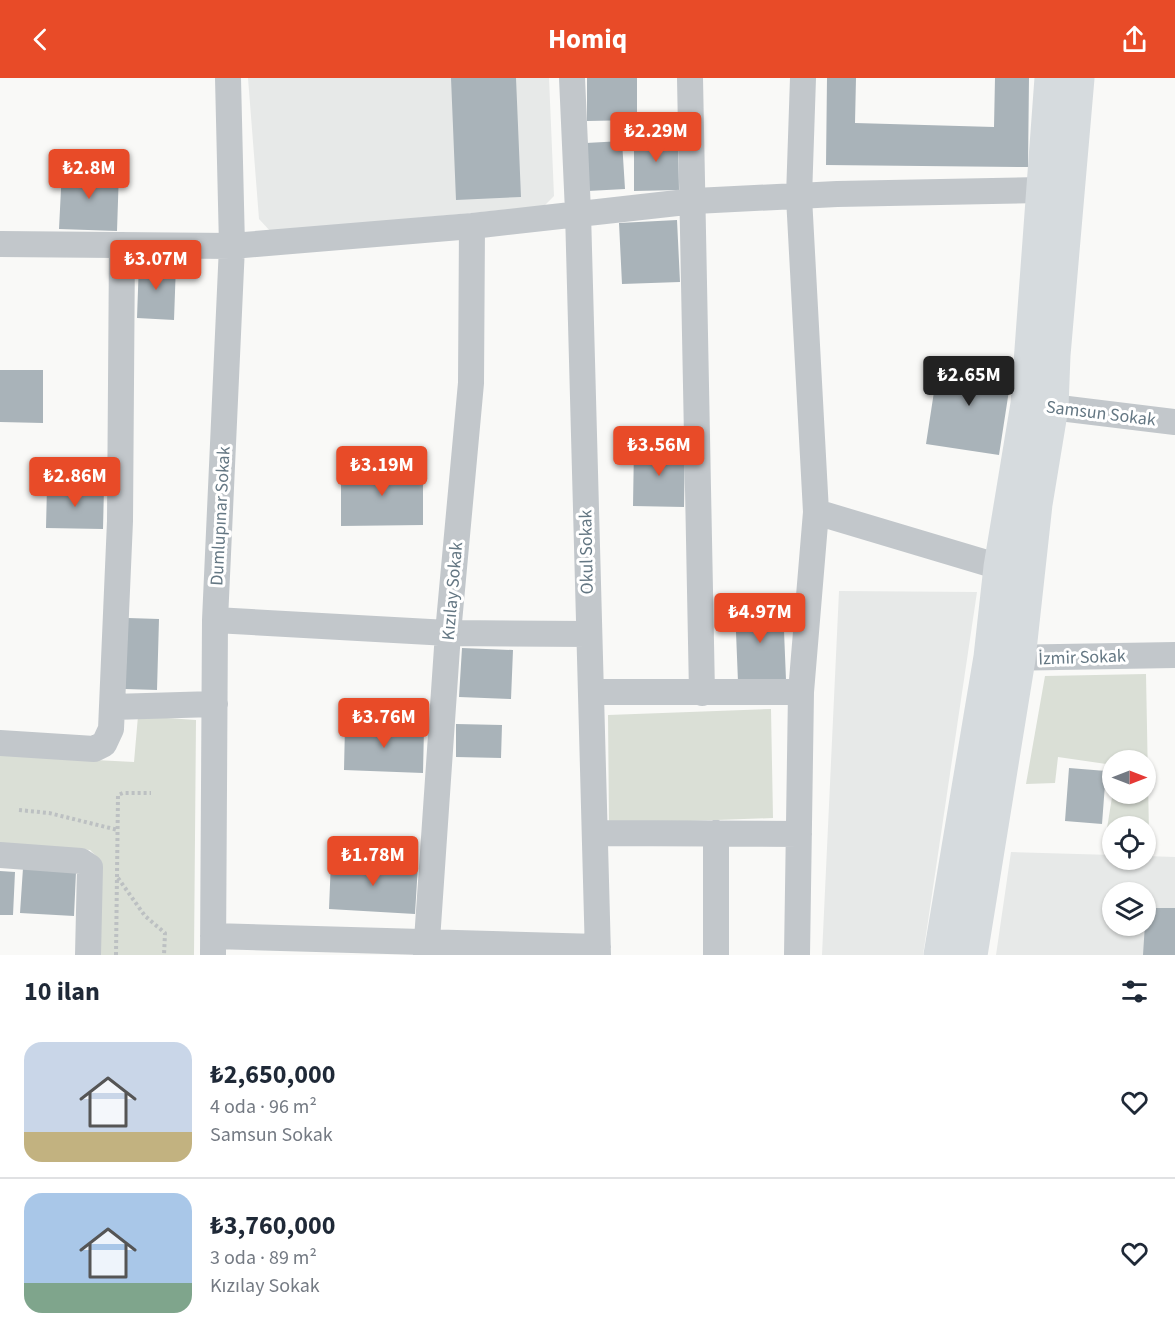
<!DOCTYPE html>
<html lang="tr">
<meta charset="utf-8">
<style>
:root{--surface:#fff;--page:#f6f6f7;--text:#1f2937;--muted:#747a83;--line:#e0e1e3;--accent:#e84b28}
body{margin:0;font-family:"Source Sans 3",sans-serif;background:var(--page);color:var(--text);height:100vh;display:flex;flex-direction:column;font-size:22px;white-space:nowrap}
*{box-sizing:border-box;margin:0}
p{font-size:20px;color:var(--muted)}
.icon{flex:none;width:33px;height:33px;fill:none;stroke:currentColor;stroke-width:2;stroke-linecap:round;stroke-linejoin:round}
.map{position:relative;height:877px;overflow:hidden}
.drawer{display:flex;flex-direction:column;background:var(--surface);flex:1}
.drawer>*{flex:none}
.needle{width:39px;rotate:90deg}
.fabs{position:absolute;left:1102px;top:672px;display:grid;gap:12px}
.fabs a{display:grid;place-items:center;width:54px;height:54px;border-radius:50%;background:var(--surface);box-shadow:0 2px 4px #0004;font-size:30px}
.price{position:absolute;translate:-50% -51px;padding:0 14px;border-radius:6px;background:var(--accent);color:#fff;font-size:20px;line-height:39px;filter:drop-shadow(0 2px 3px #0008)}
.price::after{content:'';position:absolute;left:50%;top:36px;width:18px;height:14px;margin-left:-9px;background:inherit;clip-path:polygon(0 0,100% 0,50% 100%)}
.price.active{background:#222;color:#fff}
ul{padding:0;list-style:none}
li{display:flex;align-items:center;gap:18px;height:150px;padding:0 24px}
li+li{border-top:2px solid var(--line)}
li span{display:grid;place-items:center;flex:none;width:168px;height:120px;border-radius:18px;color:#555}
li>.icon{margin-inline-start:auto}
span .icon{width:72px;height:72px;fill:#fffc;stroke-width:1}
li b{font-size:26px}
h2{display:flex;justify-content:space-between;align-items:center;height:72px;padding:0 24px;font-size:26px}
header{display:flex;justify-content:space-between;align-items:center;height:78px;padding:0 24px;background:var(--accent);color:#fff;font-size:27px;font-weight:700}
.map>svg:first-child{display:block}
.built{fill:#e7e9e8;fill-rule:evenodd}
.green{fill:#dadfd6}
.building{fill:#a9b3b9}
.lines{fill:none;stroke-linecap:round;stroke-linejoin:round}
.path{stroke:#bcc0c2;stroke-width:4;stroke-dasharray:3 3;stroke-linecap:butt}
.street{stroke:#c2c7cb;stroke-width:26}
.secondary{stroke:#d6dbde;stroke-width:33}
.labels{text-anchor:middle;stroke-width:6;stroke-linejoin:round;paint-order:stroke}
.street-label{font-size:18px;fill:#647783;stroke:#fff}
</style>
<header><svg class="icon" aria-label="back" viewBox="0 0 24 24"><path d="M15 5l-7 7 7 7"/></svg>Homiq<svg class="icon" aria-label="share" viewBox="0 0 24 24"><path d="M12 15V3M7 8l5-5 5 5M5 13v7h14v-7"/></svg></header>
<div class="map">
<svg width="1175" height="877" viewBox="0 0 1175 877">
<rect width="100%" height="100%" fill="#f9f9f7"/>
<path class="built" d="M248,0H549L554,118L544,128L271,154L259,141Z
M839,513L977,514L923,877H822Z
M1011,774L1113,777V782H1146V778L1175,779V877H996ZM1113,814H1146V848H1113Z"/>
<path class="green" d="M1146,596L1149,755L1146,756V748H1113V766L1104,769L1113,713V716H1146V682H1113V687L1058,679L1055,705L1026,706L1045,598Z
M771,631L773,740L609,746L608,637Z
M138,638L196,642L194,877H99L102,784L90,772L0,765V677L134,684Z"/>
<path class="building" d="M451,0H516L521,119L456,122Z
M587,0H637V42L587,43Z
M827,0H856L855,45L994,49L995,0H1029L1028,89L826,87Z
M634,58H678L679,112L634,113Z
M622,63L625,111L588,113L586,65Z
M62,91L119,93L117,153L59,151Z
M677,142L680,204L622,206L619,145Z
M139,184L176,186L174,242L137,240Z
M939,281L1012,293L999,377L926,366Z
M0,292H43V345L0,344Z
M634,368L685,369L684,429L633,428Z
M341,391H423V447L341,448Z
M47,408L104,409L103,451L46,450Z
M783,528L786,602L738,604L735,529Z
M128,540L159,541L157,612L125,611Z
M462,570L513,572L511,621L459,619Z
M456,646L502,647L501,680L456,679Z
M345,648L424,650L423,695L344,692Z
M1069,690L1106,693L1102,746L1065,743Z
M331,782L418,787L415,836L329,831Z
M23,790L76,794L74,838L20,835Z
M0,793L15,794L13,837H0Z
M1146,830H1175V877H1143Z"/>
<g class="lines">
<path class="path" d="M19,732L49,735L118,752
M118,800L145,838L165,855L164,877
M116,877L118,717L123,715H151"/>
<path class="street" d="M572,0L578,134L598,877
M690,0L702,615
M0,166L232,168L472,148L695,123L837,116L1042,112
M1035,327L1175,344
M816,434L1000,489
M215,542L448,555L588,556
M1002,580L1175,577
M592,614H801
M112,629L215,626
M0,665L94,671L104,666L111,651L120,443L122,167
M596,755L799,756
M716,755V877
M0,777L81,783L90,789L88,877
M213,858L598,869
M213,877L215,542L232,168L228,0
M426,877L448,555L471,305L472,148
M797,877L801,614L816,434L799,119L803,0"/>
<path class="secondary" d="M940,877L990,579L1000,489L1027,326L1051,0
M971,877L1019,581L1036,426L1052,329L1054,277L1078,0"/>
</g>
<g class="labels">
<g class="street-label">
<text transform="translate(1101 335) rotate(7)" y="6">Samsun Sokak</text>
<text transform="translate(220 438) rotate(-87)" y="6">Dumlupınar Sokak</text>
<text transform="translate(586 474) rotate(-91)" y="6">Okul Sokak</text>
<text transform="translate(452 513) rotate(-85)" y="6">Kızılay Sokak</text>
<text transform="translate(1082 579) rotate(-2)" y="6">İzmir Sokak</text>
</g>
</g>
</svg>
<div class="fabs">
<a><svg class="needle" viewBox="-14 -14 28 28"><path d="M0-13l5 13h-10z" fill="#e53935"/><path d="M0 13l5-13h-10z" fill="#747a83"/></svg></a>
<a><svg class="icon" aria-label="locate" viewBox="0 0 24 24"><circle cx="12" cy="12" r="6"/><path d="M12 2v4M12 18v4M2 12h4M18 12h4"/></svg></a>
<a><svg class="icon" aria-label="layers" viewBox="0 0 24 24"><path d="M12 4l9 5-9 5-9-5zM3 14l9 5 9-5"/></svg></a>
</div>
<b class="price" style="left:656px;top:85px">₺2.29M</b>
<b class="price" style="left:89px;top:122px">₺2.8M</b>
<b class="price" style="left:156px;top:213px">₺3.07M</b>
<b class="price active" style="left:969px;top:329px">₺2.65M</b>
<b class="price" style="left:659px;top:399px">₺3.56M</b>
<b class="price" style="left:382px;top:419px">₺3.19M</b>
<b class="price" style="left:75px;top:430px">₺2.86M</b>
<b class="price" style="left:760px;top:566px">₺4.97M</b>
<b class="price" style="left:384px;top:671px">₺3.76M</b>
<b class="price" style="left:373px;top:809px">₺1.78M</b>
</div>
<section class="drawer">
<h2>10 ilan<svg class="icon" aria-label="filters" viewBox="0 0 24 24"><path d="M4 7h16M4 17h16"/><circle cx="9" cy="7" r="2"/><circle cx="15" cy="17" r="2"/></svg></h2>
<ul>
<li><span style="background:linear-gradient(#c9d6e8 75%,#c2b280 0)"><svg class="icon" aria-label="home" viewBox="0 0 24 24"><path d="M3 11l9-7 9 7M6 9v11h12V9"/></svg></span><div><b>₺2,650,000</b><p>4 oda · 96 m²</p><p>Samsun Sokak</p></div><svg class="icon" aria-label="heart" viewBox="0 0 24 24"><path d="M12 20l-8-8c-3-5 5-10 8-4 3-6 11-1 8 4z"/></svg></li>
<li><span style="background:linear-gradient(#a9c7e8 75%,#7fa58c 0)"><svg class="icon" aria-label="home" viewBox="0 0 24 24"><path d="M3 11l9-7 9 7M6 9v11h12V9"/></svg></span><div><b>₺3,760,000</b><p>3 oda · 89 m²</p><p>Kızılay Sokak</p></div><svg class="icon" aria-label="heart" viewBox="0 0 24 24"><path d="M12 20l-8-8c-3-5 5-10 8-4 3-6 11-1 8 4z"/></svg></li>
</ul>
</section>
